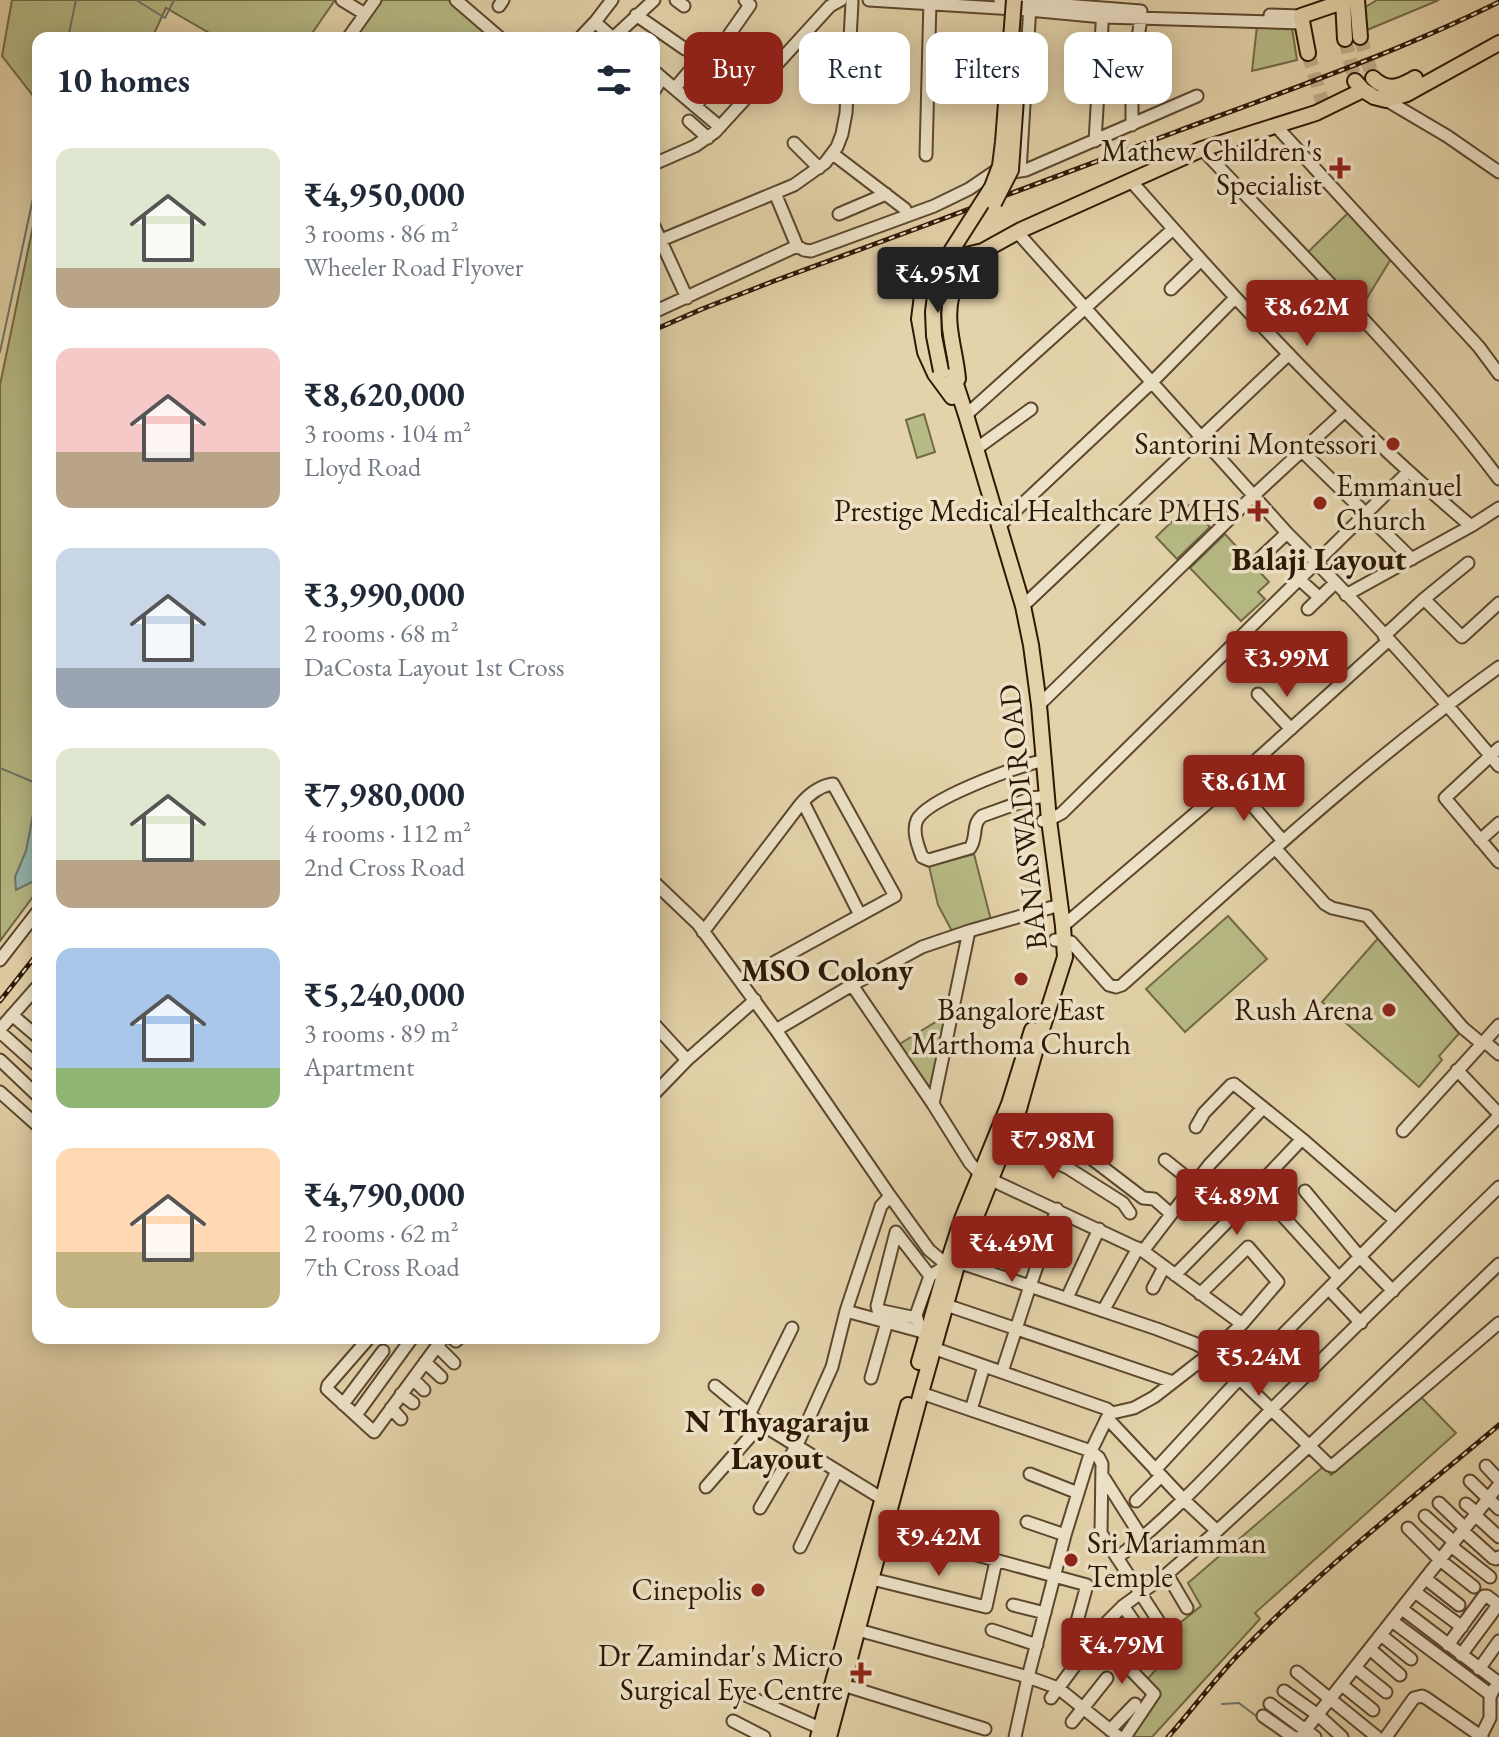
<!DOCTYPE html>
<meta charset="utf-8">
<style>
:root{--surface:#fff;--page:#f6f6f7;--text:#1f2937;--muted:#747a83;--accent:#8f2418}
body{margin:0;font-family:"EB Garamond",serif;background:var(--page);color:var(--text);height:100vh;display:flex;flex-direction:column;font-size:30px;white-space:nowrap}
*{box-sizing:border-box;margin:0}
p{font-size:26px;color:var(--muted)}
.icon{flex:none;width:44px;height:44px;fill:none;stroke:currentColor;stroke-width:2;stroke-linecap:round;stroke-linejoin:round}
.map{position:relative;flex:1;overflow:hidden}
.sheet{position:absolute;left:32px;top:32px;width:628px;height:1312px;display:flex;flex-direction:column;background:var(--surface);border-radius:16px;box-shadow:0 4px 20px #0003}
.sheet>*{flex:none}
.banner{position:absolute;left:684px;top:32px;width:694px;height:72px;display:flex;gap:16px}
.price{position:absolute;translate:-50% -68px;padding:0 18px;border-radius:8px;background:var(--accent);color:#fff;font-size:26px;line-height:52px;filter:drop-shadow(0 2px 4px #0008)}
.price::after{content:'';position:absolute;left:50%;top:48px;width:24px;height:18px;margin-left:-12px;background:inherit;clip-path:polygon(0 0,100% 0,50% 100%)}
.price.active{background:#222;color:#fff}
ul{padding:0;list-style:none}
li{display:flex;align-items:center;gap:24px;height:200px;padding:0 24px}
li span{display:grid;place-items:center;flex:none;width:224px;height:160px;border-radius:16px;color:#555}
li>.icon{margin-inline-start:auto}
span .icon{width:96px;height:96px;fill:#fffc;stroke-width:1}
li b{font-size:34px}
h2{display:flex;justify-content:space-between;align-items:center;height:96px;padding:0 24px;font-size:34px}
.chip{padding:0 28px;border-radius:16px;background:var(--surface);box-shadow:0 4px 20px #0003;font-size:28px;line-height:72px}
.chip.active{background:var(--accent);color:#fff}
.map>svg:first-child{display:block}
.green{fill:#b7bb86;stroke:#726a46;stroke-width:2}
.water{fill:#96b7af;stroke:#6c776b;stroke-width:2}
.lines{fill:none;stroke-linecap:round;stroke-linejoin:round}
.stream{stroke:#6c776b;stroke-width:2}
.major-tunnel{stroke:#c0ae89;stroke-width:14;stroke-dasharray:14 7;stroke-linecap:butt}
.minor-casing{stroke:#5c472e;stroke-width:15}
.major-casing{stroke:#2e1805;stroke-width:18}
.minor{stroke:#ede2c8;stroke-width:11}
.major{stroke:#e4d3aa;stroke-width:14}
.rail-casing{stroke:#2e1805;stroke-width:5}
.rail{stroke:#ede2c8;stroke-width:2;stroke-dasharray:6;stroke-linecap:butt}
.major-bridge-casing{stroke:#2e1805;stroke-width:18;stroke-linecap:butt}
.major-bridge{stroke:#e4d3aa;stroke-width:14}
.poi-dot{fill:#8f2418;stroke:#ede2c8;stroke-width:3}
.labels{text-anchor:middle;stroke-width:7;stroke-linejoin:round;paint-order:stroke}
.poi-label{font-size:30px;fill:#2e1805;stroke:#ede2c8;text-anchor:end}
.street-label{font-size:30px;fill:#2e1805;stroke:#ede2c8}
.neighbourhood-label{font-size:32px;font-weight:bold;fill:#2e1805;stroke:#ede2c8}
</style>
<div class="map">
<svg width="1499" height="1737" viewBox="0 0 1499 1737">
<rect width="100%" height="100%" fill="#e4d3aa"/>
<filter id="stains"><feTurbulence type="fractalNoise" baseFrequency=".0025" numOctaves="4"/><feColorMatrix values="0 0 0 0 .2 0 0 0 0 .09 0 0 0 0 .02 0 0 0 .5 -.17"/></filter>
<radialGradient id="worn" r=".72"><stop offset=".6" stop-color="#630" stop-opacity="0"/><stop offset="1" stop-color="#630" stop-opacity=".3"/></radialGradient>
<path class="green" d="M12,0H335L313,32L323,38H232L224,33L221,38H218L166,8L152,38H38V102L2,56Z
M379,0H450L492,34L488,38H354Z
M1377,0H1439L1367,30L1364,8Z
M1257,26L1292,28L1297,60L1252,71Z
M38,202V890L0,941V385Z
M1349,212L1391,259L1359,311L1305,255Z
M924,414L935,452L917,458L906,420Z
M1189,505L1210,527L1177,559L1156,537Z
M1225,534L1269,582L1258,592L1265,599L1241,621L1190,568Z
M974,854L991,920L953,933L938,905L929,866Z
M1228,916L1267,959L1185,1032L1146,989Z
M1380,936L1463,1029L1439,1056L1442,1060L1419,1087L1322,1002Z
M947,1015L931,1094L898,1045Z
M1421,1397L1456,1433L1255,1613L1260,1619L1152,1737H1128L1156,1694L1146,1681L1164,1660L1151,1646L1201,1606L1188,1583L1324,1466L1331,1475Z"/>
<path class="water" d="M38,812V874L32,882L16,890L15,877L26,851L33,815Z"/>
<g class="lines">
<path class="stream" d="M136,0L165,18L174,0
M68,38L76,0
M0,352L38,175
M0,768L38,784
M1222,1704L1239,1703L1260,1719"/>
<path class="major-tunnel" d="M1360,37L1373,78
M1345,39L1355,81
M1308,53L1322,101"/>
<g class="minor-casing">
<path id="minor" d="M342,0L365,14
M456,0L500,38
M612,0L595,22L613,38
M676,0L684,6
M869,0L1029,10L1103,17L1302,23
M1000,0L1141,11
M499,6L503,0
M636,15L685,49
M1270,15L1301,16
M729,35L750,5L745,0
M348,38L375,0
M580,38L595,22
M613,38L654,0
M1134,64L1141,18
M654,71L662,78L654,91
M662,78L720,127
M675,88L692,68
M1386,100L1447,136L1499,172
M695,106L738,57
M689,121L708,138
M1132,125V93
M1275,125L1479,347L1499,374
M1095,141L1103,9
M794,143L819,168
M1202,149C1303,257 1410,361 1499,479
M833,154L905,209
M926,155L930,0
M654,164L695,146L715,132L830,6L841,0
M1020,171L1030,5
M1131,181C1238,303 1347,422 1471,526
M775,193L797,246
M839,214L886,194
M654,226L687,298
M1017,232L1287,533C1361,606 1432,686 1499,766
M654,243L794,185L825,163L837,147L842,134L846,113L852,2
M797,246L804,250L811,251L934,206L969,189L994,172L1003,174L1026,170L1197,96
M1171,289L1201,260
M654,312L797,246
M966,415L1173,229
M976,449L1031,409
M1302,451L1412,559
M998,527L1152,382L1235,298
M1256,562L1287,533
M1300,580L1320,598
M1346,595L1471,526L1499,508
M1424,599L1468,563
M1023,606L1289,354
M1308,609L1335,583
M1384,636L1424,599L1462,637L1499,603
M1258,694L1291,729
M1039,705L1252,497L1345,411
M1499,748L1445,798L1499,862
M1037,762C1014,768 927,799 917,820C912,831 918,846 922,857L929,860L970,848C978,837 971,825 982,816L1032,798L1040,797
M1232,782L1283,841
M803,802L860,915
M1043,821L1049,820L1062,813L1408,472
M1480,840L1499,823
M1275,848L1325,904L1332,908L1367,916L1463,1028L1481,1043
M654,882L698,924L776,1030L890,1196L929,1250L947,1265L930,1276L916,1315L921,1332
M1063,926L1232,782L1389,640
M703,932L799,806C808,795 819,786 833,784L895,896L740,981
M1055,940L1071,942L1109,985L1116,987L1122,985C1244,876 1365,763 1499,667
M0,960L38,911
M852,985L933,1104L970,1163L981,1175L1143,1251L1242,1324
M12,1015L38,1037
M654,1024L687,1060
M0,1029L38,986
M776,1030L852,985L922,947L969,931
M0,1032L38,1066
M1484,1041L1499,1054
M0,1060L38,1096
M1457,1070L1499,1114
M0,1092L38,1126
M654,1094L687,1060L755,1000
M933,1104L969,931L1060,905
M1196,1127L1204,1113L1231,1085L1234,1084L1302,1139L1395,1220
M1403,1131L1499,1025
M1001,1136L1068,1168L1123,1203L1130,1213
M1092,1159L1143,1198L1154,1199L1171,1214
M1165,1160L1195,1184
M1267,1176L1302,1139
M1305,1191L1360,1257L1393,1291
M1281,1214L1339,1278
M1143,1251L1209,1165L1263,1108
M958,1262L1157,1329L1194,1343L1212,1352L1329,1465L1332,1466L1499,1323
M1175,1275L1231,1218L1236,1207L1202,1174
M1153,1288L1164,1267
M1329,1289L1361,1323
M1067,1298L1099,1229
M946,1305L1173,1382
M846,1311L923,1332
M1103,1311L1138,1248
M916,1318L878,1310L877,1306L896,1232L930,1276
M369,1338L328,1385L327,1389L374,1432L443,1338
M452,1338L456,1341L459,1338
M437,1346L454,1363
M933,1348L1107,1409L1112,1413
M425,1362L441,1377
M1002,1372L1030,1286L1057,1209
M871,1378L887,1322
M413,1379L424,1390
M715,1386L761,1424L886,1501
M921,1393L1091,1451L1099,1458L1102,1464L1101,1533L1165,1631
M401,1394L413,1403
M343,1404L383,1351
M391,1408L401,1419
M971,1410L984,1366
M356,1415L412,1338
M749,1415L792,1328
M1107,1418L1184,1500L1217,1531
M1486,1466L1499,1480
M1155,1470L1240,1378L1499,1116
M1030,1474L1078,1493
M1104,1478L1142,1538
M1470,1481L1499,1509
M706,1487L761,1424
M1136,1501L1161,1476
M1439,1503L1465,1528
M1466,1504L1477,1513
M760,1508L797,1445L832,1367L846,1311L881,1206L890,1196
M1475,1515L1499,1537
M1425,1516L1454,1542
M1027,1522L1065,1535
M1408,1528L1440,1560L1474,1587
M885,1530L1087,1585L1073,1636
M1463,1531L1493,1558L1496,1559L1499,1557
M1451,1546L1490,1577
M800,1547L837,1471
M1117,1558C1174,1514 1221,1461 1271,1410C1346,1335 1423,1261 1499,1187
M1167,1574L1187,1608
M872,1579L986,1607L996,1561
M1426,1579L1459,1605
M1415,1592L1462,1627
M1013,1605L1045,1613
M1123,1606L1146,1639L1124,1662
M1402,1609L1499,1683
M1392,1621L1491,1695
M858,1630L1028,1677L1058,1688L1119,1737
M992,1630L1037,1645
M1381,1635L1411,1659
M1098,1636L1154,1694L1125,1737
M1448,1645L1484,1596H1487L1499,1605
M1370,1649L1400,1675
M1461,1655L1498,1605
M1356,1668L1386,1692
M1479,1669L1499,1641
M1297,1672L1377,1737
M843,1685L985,1729
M1342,1685L1373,1710
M1284,1691L1318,1715L1342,1737
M743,1694L820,1728
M1051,1698L1107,1622L1123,1606L1167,1574L1217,1531L1309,1446L1499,1264
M1270,1704L1315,1737
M1263,1716L1293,1737
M733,1721L764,1737
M1072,1722L1107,1678
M1110,1730L1135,1704
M1481,1736L1490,1718V1697L1494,1689
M1015,1737L1028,1677L1065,1535L1091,1451L1107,1418L1112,1413L1134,1408L1154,1397L1212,1352L1242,1324L1278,1282L1248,1247L1200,1294
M1300,1737L1499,1485
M1386,1737L1414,1698L1422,1696L1426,1698L1482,1737"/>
</g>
<g class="major-casing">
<path id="major" d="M1343,0L1345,39
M1357,0L1360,37
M1308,53L1301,16L1348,0
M1373,78C1387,92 1400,87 1415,78
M1355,81L1363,90L1374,97L1386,100L1407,94L1499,43
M958,379C956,353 945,325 951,298C955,280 972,264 983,251
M952,397L935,374L925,352L919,319L923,287L936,262L983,251L1021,230L1202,149L1316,113L1363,90
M919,1362L947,1265L962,1219L1009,1104L1032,1030
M818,1737L908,1405
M829,1737L921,1393L958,1262L1019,1109L1036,1048L1065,957L1063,926L1049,820L1039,705L1031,645L1023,606L966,415L951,369"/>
</g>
<use href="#minor" class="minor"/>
<use href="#major" class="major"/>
<g class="rail-casing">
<path id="rail" d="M654,330L702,309L774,281C909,232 1044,181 1178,131C1286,91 1396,53 1499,2
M0,1001L38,953
M1168,1737C1191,1711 1212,1683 1236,1657C1316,1573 1410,1500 1499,1425"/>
</g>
<use href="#rail" class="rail"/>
<g class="major-bridge-casing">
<path id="major-bridge" d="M994,203L1011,170L1017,84
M941,371L934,336L933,312L936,287L948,256L992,187L1000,166L1003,142L1014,0"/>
</g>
<use href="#major-bridge" class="major-bridge"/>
</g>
<g class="poi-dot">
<path d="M1336 156h8v8h8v8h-8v8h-8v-8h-8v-8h8z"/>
<circle cx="1393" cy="444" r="8"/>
<circle cx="1320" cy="503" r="8"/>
<path d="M1254 499h8v8h8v8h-8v8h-8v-8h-8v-8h8z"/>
<circle cx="1021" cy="979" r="8"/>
<circle cx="1389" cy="1010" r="8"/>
<circle cx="1071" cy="1560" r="8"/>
<circle cx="758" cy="1590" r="8"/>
<path d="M857 1661h8v8h8v8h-8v8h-8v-8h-8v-8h8z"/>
</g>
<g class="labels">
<g class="poi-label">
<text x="1322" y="161">Mathew Children's<tspan x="1322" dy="34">Specialist</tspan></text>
<text x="1377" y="454">Santorini Montessori</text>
<text x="1336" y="496" text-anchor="start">Emmanuel<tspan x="1336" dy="34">Church</tspan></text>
<text x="1240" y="521">Prestige Medical Healthcare PMHS</text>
<text x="1021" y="1020" text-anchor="middle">Bangalore East<tspan x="1021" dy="34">Marthoma Church</tspan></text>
<text x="1373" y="1020">Rush Arena</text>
<text x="1087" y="1553" text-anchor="start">Sri Mariamman<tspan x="1087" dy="34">Temple</tspan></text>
<text x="742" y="1600">Cinepolis</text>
<text x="843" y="1666">Dr Zamindar's Micro<tspan x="843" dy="34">Surgical Eye Centre</tspan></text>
</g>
<g class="street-label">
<text transform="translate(1023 817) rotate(-96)" y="10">BANASWADI ROAD</text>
</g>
<g class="neighbourhood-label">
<text x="1319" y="570">Balaji Layout</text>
<text x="827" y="981">MSO Colony</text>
<text x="777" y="1432">N Thyagaraju<tspan x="777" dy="37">Layout</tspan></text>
</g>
</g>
<rect width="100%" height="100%" filter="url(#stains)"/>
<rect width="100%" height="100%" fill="url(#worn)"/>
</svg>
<b class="price active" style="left:938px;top:315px">₹4.95M</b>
<b class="price" style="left:1307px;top:348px">₹8.62M</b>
<b class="price" style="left:1287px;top:699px">₹3.99M</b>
<b class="price" style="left:1244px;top:823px">₹8.61M</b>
<b class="price" style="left:1053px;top:1181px">₹7.98M</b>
<b class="price" style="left:1237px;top:1237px">₹4.89M</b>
<b class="price" style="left:1012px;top:1284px">₹4.49M</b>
<b class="price" style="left:1259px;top:1398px">₹5.24M</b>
<b class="price" style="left:939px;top:1578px">₹9.42M</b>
<b class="price" style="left:1122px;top:1686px">₹4.79M</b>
<div class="banner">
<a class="chip active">Buy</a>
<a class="chip">Rent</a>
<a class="chip">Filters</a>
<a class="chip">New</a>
</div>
<section class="sheet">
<h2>10 homes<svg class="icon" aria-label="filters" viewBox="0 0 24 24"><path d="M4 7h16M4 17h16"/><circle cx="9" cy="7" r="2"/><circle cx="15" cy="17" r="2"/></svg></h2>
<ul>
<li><span style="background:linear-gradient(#dfe7d0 75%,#b9a48a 0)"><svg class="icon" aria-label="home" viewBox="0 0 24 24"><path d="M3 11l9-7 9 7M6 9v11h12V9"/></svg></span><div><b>₹4,950,000</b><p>3 rooms · 86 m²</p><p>Wheeler Road Flyover</p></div></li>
<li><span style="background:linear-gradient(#f6c9c9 65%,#b9a48a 0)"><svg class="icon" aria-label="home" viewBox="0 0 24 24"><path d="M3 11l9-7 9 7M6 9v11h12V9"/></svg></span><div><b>₹8,620,000</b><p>3 rooms · 104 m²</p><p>Lloyd Road</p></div></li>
<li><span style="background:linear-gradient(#c9d6e8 75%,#9aa5b1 0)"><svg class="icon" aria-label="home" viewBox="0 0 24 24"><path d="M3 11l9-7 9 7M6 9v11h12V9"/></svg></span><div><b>₹3,990,000</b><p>2 rooms · 68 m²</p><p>DaCosta Layout 1st Cross</p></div></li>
<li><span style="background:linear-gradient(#dfe7d0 70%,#b9a48a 0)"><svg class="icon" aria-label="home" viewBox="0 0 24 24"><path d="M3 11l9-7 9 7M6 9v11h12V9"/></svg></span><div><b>₹7,980,000</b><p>4 rooms · 112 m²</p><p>2nd Cross Road</p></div></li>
<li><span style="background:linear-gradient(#a9c7e8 75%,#8fb573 0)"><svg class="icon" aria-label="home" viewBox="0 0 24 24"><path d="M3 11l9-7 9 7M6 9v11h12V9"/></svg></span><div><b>₹5,240,000</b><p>3 rooms · 89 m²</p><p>Apartment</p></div></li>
<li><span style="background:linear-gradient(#ffd9b3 65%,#c2b280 0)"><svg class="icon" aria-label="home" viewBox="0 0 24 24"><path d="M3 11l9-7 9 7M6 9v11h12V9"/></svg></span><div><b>₹4,790,000</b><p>2 rooms · 62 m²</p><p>7th Cross Road</p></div></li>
</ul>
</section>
</div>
